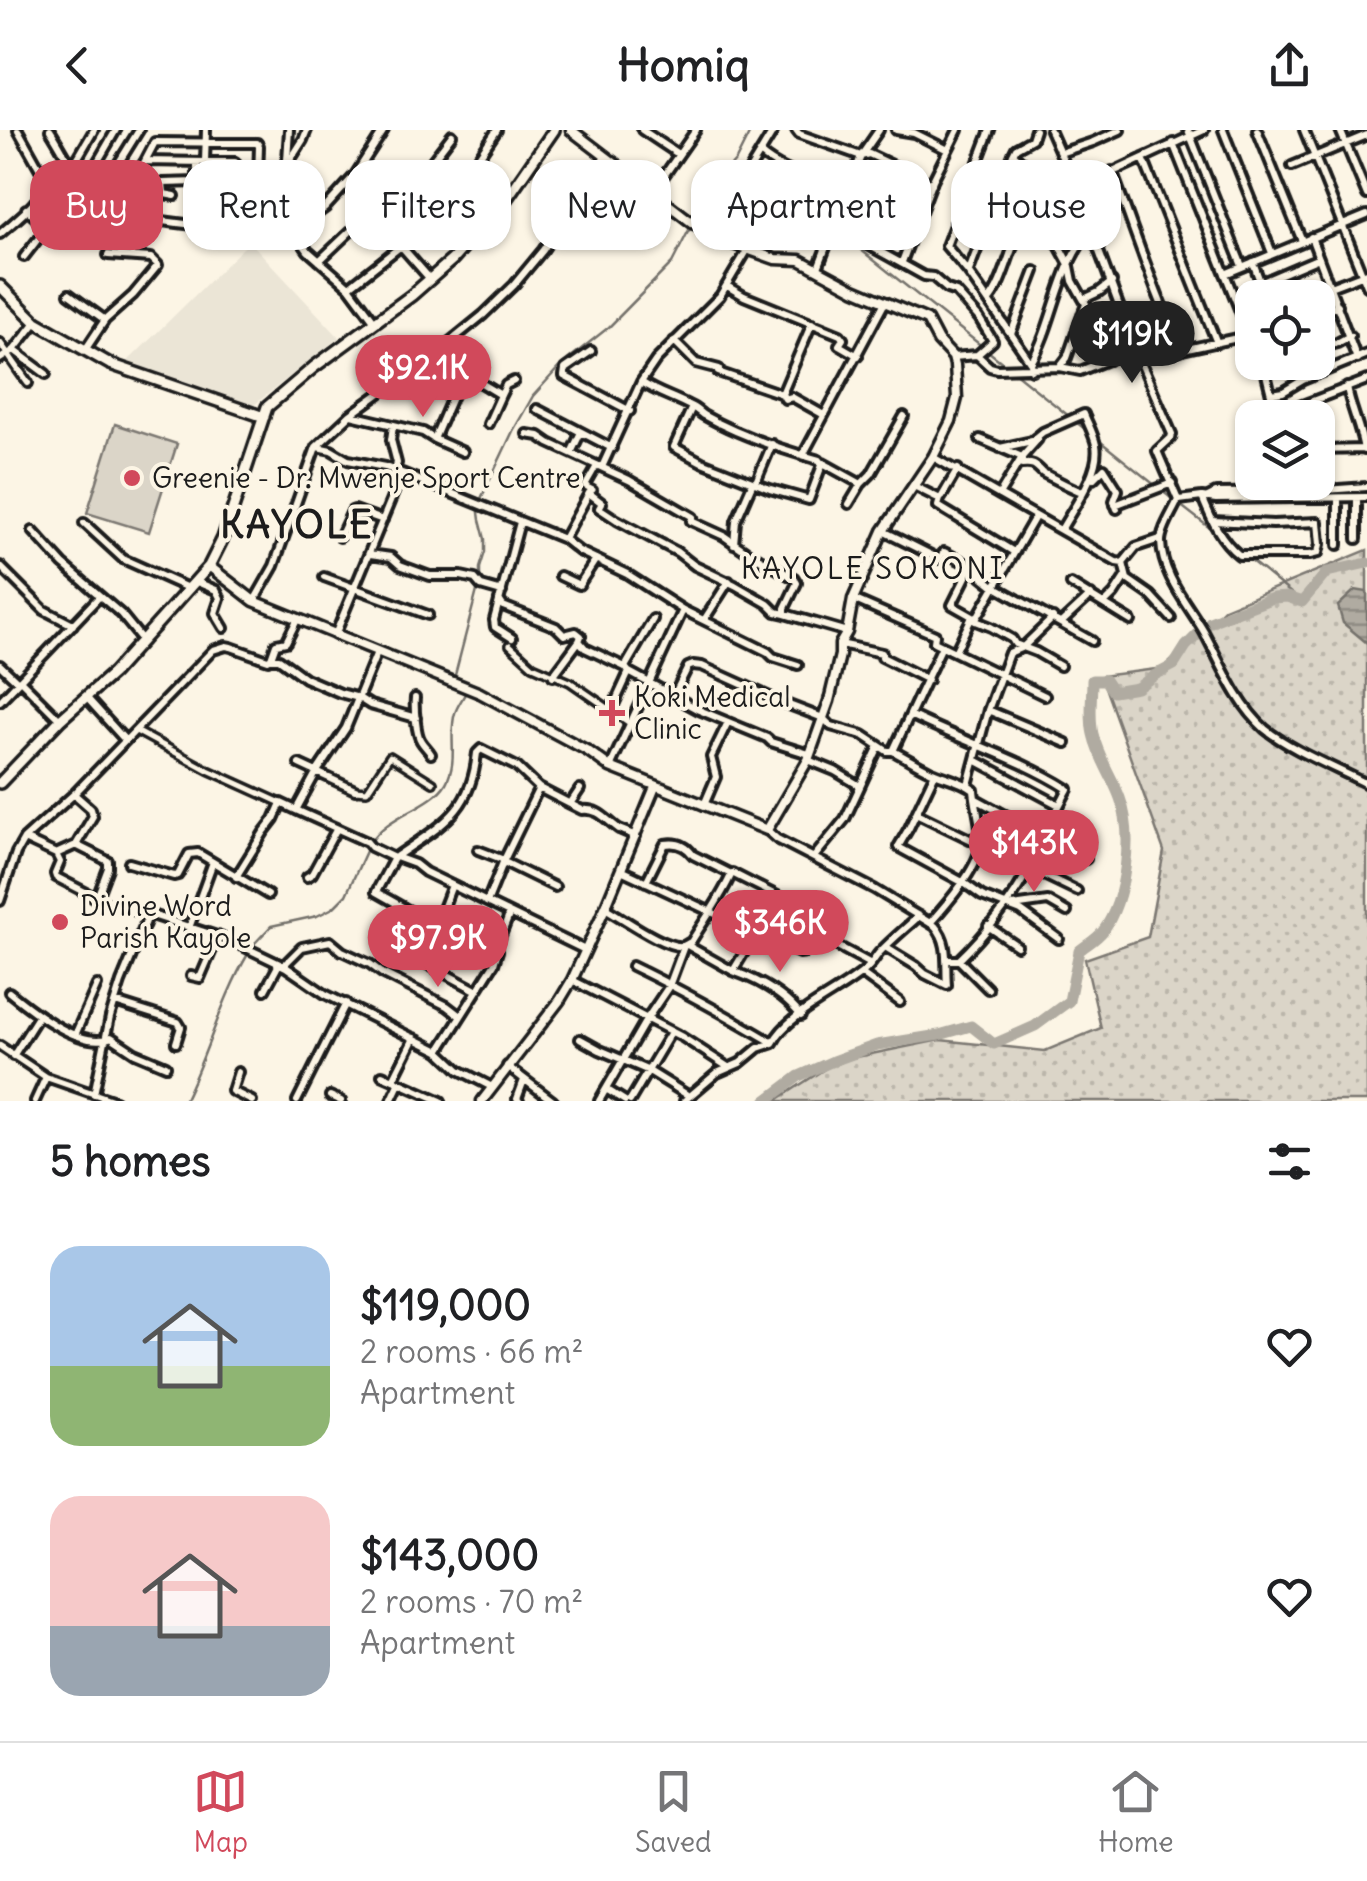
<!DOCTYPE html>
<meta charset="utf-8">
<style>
:root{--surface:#fff;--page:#f6f6f6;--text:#202124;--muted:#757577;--line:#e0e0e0;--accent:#d1495b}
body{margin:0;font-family:Delius,sans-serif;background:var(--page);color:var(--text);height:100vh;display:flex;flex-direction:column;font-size:38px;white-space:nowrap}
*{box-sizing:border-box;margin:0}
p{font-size:32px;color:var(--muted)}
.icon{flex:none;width:55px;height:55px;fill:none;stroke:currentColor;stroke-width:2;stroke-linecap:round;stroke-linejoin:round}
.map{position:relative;height:971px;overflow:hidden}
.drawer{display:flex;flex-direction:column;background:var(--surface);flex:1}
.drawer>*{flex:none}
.hud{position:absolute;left:30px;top:30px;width:1308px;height:90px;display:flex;gap:20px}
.tools{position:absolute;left:1235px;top:150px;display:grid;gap:20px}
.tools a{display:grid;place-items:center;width:100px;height:100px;border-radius:20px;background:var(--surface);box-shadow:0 2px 8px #0004;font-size:50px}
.price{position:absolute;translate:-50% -85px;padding:0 22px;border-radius:35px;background:var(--accent);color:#fff;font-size:32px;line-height:65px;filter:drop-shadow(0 2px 5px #0008)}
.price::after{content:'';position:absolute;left:50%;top:60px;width:30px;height:22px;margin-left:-15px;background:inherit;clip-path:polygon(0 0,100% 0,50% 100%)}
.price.active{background:#222;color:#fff}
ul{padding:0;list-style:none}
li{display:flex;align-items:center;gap:30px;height:250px;padding:0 50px}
li span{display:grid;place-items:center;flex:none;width:280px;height:200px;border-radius:30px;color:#555}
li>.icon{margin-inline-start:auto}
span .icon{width:120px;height:120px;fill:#fffc;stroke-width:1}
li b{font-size:42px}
h2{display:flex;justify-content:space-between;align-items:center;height:120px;padding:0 50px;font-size:42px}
.pill{padding:0 35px;border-radius:30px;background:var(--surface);box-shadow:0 2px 8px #0004;font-size:35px;line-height:90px}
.pill.active{background:var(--accent);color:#fff}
header{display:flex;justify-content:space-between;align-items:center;height:130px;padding:0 50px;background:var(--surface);font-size:45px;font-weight:700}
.menu{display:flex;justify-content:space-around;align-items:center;height:140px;border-top:2px solid var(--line);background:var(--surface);font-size:28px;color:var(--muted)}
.menu a{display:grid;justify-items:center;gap:5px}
.menu .active{color:var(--accent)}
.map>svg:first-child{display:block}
.built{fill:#ebe5d6}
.grass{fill:url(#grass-dots);stroke:#7c7872;stroke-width:2.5}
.green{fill:#dbd5c8;stroke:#7c7872;stroke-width:2.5}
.water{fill:url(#water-rules);stroke:#75726c;stroke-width:2.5}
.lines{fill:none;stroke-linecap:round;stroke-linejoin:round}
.stream{stroke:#75726c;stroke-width:2.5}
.river{stroke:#b0aba1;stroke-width:11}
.pedestrian-casing{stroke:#1c1c1c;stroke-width:12}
.minor-casing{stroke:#1c1c1c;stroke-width:14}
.tertiary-casing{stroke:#1c1c1c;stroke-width:15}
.secondary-casing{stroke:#1c1c1c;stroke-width:16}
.pedestrian{stroke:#fcf5e5;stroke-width:5}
.minor{stroke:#fcf5e5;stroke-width:6}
.tertiary{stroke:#fcf5e5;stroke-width:8}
.secondary{stroke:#fcf5e5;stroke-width:9}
.poi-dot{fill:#d1495b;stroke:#fcf5e5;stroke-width:4}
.labels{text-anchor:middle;stroke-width:8;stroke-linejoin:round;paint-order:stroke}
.poi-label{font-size:28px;fill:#1c1c1c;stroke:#fcf5e5;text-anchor:start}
.neighbourhood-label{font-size:30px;letter-spacing:2.5px;fill:#1c1c1c;stroke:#fcf5e5}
.district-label{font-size:38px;font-weight:bold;letter-spacing:2.5px;fill:#1c1c1c;stroke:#fcf5e5}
</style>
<header><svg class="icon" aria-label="back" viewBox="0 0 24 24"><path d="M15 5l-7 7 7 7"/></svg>Homiq<svg class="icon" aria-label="share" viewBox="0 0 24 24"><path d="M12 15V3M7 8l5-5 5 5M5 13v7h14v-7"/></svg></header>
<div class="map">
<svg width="1367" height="971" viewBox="0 0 1367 971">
<defs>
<pattern id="grass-dots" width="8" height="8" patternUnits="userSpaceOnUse" patternTransform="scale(2.5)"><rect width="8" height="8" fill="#dbd5c8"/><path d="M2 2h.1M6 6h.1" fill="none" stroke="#bbb6ab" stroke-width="1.8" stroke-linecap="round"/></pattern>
<pattern id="water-rules" width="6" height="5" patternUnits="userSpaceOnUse" patternTransform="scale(2.5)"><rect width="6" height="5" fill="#b0aba1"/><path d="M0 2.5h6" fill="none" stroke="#8e8a82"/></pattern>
</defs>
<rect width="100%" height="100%" fill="#fcf5e5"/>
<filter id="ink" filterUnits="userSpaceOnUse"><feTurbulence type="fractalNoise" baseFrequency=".01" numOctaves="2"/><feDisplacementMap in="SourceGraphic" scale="20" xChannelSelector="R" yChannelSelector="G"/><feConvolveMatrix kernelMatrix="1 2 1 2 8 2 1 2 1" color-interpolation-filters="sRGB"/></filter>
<g filter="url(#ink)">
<path class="built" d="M245,116H254L339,207L244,283L122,237Z"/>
<path class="grass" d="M1367,420V971H775L837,931L940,910L1045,921L1101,898L1085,829L1148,807L1164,721L1101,546L1164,538L1224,479Z"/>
<path class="green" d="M115,294L177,314L149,402L87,383Z"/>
<path class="water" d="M1355,460L1367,462V513L1343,493L1338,476Z"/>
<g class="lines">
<path class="stream" d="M751,0L736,30L729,38L781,66L835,88
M846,108L1008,237
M1014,242L1070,287
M1076,292L1090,303
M1096,308L1156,356
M1162,361L1215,402
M1245,426L1302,472
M480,449V438L485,422V409L480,390L478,375L513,301L533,266L561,235L609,197L672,133L691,96
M456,550L454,549L478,457
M371,712C387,685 432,677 446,653C459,630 448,605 455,583C457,576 463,568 466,562
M254,814L271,796L317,786L333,778L346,765L367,719
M184,971C208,923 221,870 248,824"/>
<path class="river" d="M766,971L799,946L833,931L877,915L939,905L971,896L994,914L1035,896L1069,871L1079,821C1086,815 1097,809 1103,801C1126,769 1134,705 1120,668C1112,646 1098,627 1093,604C1089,588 1092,567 1092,550H1105L1113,562L1137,558L1155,545L1174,535L1186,516L1210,492L1273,468L1287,467L1302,472L1327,442L1367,433"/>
<g class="pedestrian-casing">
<path id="pedestrian" d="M593,360L585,356L597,335
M510,515L533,536L570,552L631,594
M136,601L208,640L281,673
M355,660L367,661L390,626L433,653"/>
</g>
<g class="minor-casing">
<path id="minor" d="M50,0C67,26 87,72 115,85L209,97L224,94L268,65L303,10L307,0
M206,0L205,32H235
M642,0L678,24
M796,0L799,4L861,26L869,24L932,54
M896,0L914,3L948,20
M990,0L946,116L968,142L1031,233L1032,240
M1050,0L1076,59L1135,219L1172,304L1171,308L1157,321L1178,370C1173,382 1161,399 1161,412C1162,446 1188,474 1204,502C1222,535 1236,573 1265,599C1291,620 1336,638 1367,654
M1188,0L1242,136
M1223,0L1272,123
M1257,0L1302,111
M1304,0L1367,156
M1340,0L1367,65
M1173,13L1249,204
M760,23C784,44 817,50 844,64L846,63L888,79L903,87
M1060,23L1093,12L1120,0
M1013,24L1036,44L1051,101L1070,136L1073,151L1086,174L1109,230
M1143,28L1217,213
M287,30L289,0
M145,31L155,12L257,13L259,16L258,49
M73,36L94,0
M1292,36L1367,5
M1112,41C1135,102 1154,162 1181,221
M355,45L373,78
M197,52L220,55
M84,55L116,0
M1076,59L1204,0
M652,63L696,0
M230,64L242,49H258L260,69
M175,66L164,64L163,53L197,52V33
M766,67L777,79L868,115L924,146L933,147L947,159L956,162L979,188L993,211L977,225L953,227
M263,68L294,101L308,121L349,157L375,192
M95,71L139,0
M111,84L145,31L205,32
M486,92L454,64L497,0
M708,99L712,90L735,64L774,0
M294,101L325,78L355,45L384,0
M0,104C15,90 43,71 46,50L18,0
M1311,107L1357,229
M401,116L430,149
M24,127L45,100L44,95L26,79
M319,131L396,58L416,52L452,5
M902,132L933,50L958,0
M1253,132L1266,168
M818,138L861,26L879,0
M969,141L1013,24L1016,18L1032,9L1035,0
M1225,144L1367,85
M1260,153L1319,128
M727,156L744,166L840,205L843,209L839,215L858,226
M349,157L401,116L454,64
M69,164L105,190
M1311,168L1330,157L1367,143
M1084,169L1099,162L1112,152
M988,171C1000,160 1009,125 1016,108
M1318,183L1338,175
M1011,204L1035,141
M674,211L696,233L719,239L718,242L782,264L785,269L792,267L824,285
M0,213L28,253
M446,215L463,242L434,309L463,322
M1318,218L1337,213L1350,206
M14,220L46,244
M85,220L105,190L133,165L158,135L151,128L108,125
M591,221L565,239L564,246L630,281
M977,225L990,237L997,239L1060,237L1080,241L1135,219
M0,229L14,220L36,192
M1141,229L1251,205
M1263,232L1276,285
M1031,233C1055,192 1058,134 1092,99
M1060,237L1067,228L1086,174
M463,242L501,265L506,255L514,251
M641,252C657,263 674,267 690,276C695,278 699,282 703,285C738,305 780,319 819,330L822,335L809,370L770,359L702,332L674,317L692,277
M1347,257C1350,277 1361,298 1364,320
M782,264L812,193
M1271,264L1283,262L1303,250L1367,224
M1311,273L1315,288
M537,279L612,318
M351,285L423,302L434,309
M1276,285L1367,250
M488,294L501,265
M393,296L391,310L397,333L394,342
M1318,296L1325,319
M527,304L539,306L549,313L629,350L693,387L691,391L724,406L747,422L794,448L797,453L785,478V484L847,502
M980,309L1022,327V334C1034,333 1035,335 1043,343C1055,349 1069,357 1082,362
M317,317L331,320L348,330L385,337L402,343L564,409L579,421L627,444L683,480L768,522L773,527L798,535
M1000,318L1032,311L1043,302L1084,284C1088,294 1094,305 1096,315C1101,341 1073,378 1061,400
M1318,320L1366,319
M571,323L581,302
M803,325L885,172
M933,327L1116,432L1123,433
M823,333L861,354
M602,337L641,252L656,230L720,166L748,119
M1093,349L1104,338L1118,360L1114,371L1117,379
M756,352L772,314
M914,356L940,369L938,376L1014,422
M999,365L1022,327L1038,309
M1202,367C1211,389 1220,410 1239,425H1310L1318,423L1320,414L1318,392L1273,394L1213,391
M1208,367L1216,363L1296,362L1367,357
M941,368L958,339
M1338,368V415
M1357,368V409
M1179,370L1202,367L1216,369L1367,367
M849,374L861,354L871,344L904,286
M1115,375L1172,353
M84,393L123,429L190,459
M33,401L63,434L121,484L143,511
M883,401L939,429L944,422L967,434L994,456L1092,511
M340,407L352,381L355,380L383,390
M564,409L589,363L602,373L599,378L617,390L677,422L695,436L735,455L768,474L776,482L785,484
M734,414L736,391L753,352
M370,424L391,427L400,435L430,446H461L475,449L481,456L502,462
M1123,433L1127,449L1150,465L1171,488
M1123,433L1136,417L1160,409
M0,436L44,480L73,495
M971,437L952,475L975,488
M560,446L579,455L596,429
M324,447L428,485
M197,452L216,460L220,468L215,483L224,498
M1071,454L1131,491
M853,469L935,505L934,512L1045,566
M499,470L503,476L556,497L564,505L576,502L581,506L579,511L585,518L625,537L629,542L699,580L767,608L771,612L809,624
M254,471L274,436L316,317L350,285L446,215L483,185L514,155L543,120L605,27
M1104,474L1114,464L1125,447
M704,490L729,451
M975,491L1035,387
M1061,493L1091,465
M335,505L402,343
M512,508L495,497L494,490L520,392
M840,514L882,523V527L928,550
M955,522L971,489L991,497L1012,509L1015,514L1036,522L1060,536
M271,529H279L305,548L340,563L359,568L370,575L416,588
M0,535L18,552
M625,537L653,489
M553,546L579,511
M20,550L60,590
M674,565L688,537L693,535L702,536L781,572L823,588L831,596L863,605L887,621H893C905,627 917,635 930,641C945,648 961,650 974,660C975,675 983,701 981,715C976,741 947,774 930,793
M87,568L125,610
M415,568C414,577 416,604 421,611C424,616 428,619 431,624
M0,571L100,466
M612,579L629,542
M988,580L1066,613
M910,585C962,611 1019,628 1068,659C1054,684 1043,711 1030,737C1013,770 985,805 959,830H947
M893,621L942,516
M808,630L835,641L860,656
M975,630L1059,675
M299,634L355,660
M610,637L683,480
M935,643L909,698L898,717L964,753L982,766L1021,781L1059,809
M968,655L988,580L1009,523L1023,517L1053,488
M976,669L1086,729
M570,674L582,680C599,678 606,690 619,699C622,700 633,705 636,706
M704,675L716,647L711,627L728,592
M296,680L367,712L371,717L394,728L396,727L415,734L425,742L585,820
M916,683L1077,761
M767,700L777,709L874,759L935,796C950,813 945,834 947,855L925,844L916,836L885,817
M24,709L56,724L60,732L55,744L56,747L108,774L149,784L232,811L286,837L325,864L439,921L459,940L492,957
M76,715L108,731V738L96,770
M478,720L504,730
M56,724L76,715L93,686L91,679L74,664
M397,726C443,694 471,682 477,623L481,619L517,637L539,658
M814,727L845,689L879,616
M394,728L376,762L456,807H461L475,814
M504,732L555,757
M129,733L174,746L178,745L189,724L198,723L268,765
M236,747L264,702L274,689L281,673L296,680L316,643L346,598L377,522
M307,747L312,744L336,700
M646,752L665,714C676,712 686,715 693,725L731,744
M0,771L16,723L24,709L74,664L213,520L226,516L231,517L268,530L271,528L276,514L286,512L297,490
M487,772L504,730L539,658L570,674L580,659
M1013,776L1048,771L1067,782
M605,778C622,787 665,819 683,816C686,815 688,813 691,812C705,789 721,768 732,743L821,788L806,822L799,823L621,740
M988,796L1017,816
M189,798L213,732
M755,804L733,841C758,850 784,864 801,886
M815,804L871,834
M433,805L452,755
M771,811L789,773
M687,815L733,841
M416,828L476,860
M959,830L988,859
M632,836C680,859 726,885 772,912
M286,837V833L302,817L330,811L342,821L370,834L382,843L447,876L460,886
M862,844L900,872
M191,846L200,848L218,806
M572,850L682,907L728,937
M265,860L279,834
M9,862C31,880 82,921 111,907L135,923L166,936
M115,872L178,892L181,897L176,913
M75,905L97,855
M580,909L600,920L649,941L689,966
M0,916L46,947L115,971
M439,921L494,834L498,821L492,817L500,808L508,788L507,783
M13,926L39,885
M507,936L553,971
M238,942L232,961L252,971
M382,945L441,971
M393,950L414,908
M606,959L625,971
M94,964L110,887L121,852L149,784
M330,966L341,971
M35,971L46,947
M297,971L346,873
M391,971L399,954
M519,971L517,969L524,950
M599,971L646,890L669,856L684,816
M630,971L671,902
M684,971L717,943L740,933L758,918L773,913C787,884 840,862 864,841C870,837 874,829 879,823C891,810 906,798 919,786"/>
</g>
<g class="tertiary-casing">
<path id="tertiary" d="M209,436L254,471L480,563L588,621L610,637L767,700L808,630L829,571L840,525V514L847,502L853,469L883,401L933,327L951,291L957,268L955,235L953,227L938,211L927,190L854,159L800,130L775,129L716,108L708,99L694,94L571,0
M482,971L560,870L572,850L605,778L655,657"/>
</g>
<g class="secondary-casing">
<path id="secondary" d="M0,156L36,192L110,234L264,287
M0,653L60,590L113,543L209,436L223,408L267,277L314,237L412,165L453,129L507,68L554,0"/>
</g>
<use href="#pedestrian" class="pedestrian"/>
<use href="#minor" class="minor"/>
<use href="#tertiary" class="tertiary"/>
<use href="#secondary" class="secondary"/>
</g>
</g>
<g class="poi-dot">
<circle cx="132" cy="348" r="10"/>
<path d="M607 568h10v10h10v10h-10v10h-10v-10h-10v-10h10z"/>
<circle cx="60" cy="792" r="10"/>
</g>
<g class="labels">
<g class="poi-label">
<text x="152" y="358">Greenie - Dr. Mwenje Sport Centre</text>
<text x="634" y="577">Koki Medical<tspan x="634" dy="32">Clinic</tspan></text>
<text x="80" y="786">Divine Word<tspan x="80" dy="32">Parish Kayole</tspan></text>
</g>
<g class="neighbourhood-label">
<text x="873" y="449">KAYOLE SOKONI</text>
</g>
<g class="district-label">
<text x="297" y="408">KAYOLE</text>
</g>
</g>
</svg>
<div class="tools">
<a><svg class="icon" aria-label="locate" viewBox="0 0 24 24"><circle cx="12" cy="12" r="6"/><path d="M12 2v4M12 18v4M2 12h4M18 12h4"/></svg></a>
<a><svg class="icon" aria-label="layers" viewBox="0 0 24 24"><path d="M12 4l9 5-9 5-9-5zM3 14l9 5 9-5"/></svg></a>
</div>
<b class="price active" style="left:1132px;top:256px">$119K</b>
<b class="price" style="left:423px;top:290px">$92.1K</b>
<b class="price" style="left:1034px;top:765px">$143K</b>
<b class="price" style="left:780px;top:845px">$346K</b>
<b class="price" style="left:438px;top:860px">$97.9K</b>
<div class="hud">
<a class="pill active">Buy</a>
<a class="pill">Rent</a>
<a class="pill">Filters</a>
<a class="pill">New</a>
<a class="pill">Apartment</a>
<a class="pill">House</a>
</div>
</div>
<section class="drawer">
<h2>5 homes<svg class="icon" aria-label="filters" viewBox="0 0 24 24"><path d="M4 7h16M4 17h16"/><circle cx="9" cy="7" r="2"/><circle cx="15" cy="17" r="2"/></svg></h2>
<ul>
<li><span style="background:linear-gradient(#a9c7e8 60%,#8fb573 0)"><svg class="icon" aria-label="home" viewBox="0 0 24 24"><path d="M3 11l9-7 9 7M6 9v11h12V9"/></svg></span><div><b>$119,000</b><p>2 rooms · 66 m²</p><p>Apartment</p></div><svg class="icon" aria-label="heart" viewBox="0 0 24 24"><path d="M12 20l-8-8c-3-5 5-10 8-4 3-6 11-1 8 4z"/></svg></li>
<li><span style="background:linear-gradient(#f6c9c9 65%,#9aa5b1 0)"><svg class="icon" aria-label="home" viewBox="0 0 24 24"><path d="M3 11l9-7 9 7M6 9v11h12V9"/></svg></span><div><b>$143,000</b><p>2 rooms · 70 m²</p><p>Apartment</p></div><svg class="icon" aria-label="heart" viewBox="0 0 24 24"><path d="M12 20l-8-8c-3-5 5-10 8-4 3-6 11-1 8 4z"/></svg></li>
</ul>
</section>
<nav class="menu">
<a class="active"><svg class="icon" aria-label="map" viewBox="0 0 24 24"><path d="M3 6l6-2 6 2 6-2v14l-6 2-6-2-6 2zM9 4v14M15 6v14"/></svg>Map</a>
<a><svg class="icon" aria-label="saved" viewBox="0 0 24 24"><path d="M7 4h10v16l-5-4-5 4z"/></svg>Saved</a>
<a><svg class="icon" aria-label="home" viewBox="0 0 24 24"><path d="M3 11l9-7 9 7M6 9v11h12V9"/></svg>Home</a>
</nav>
